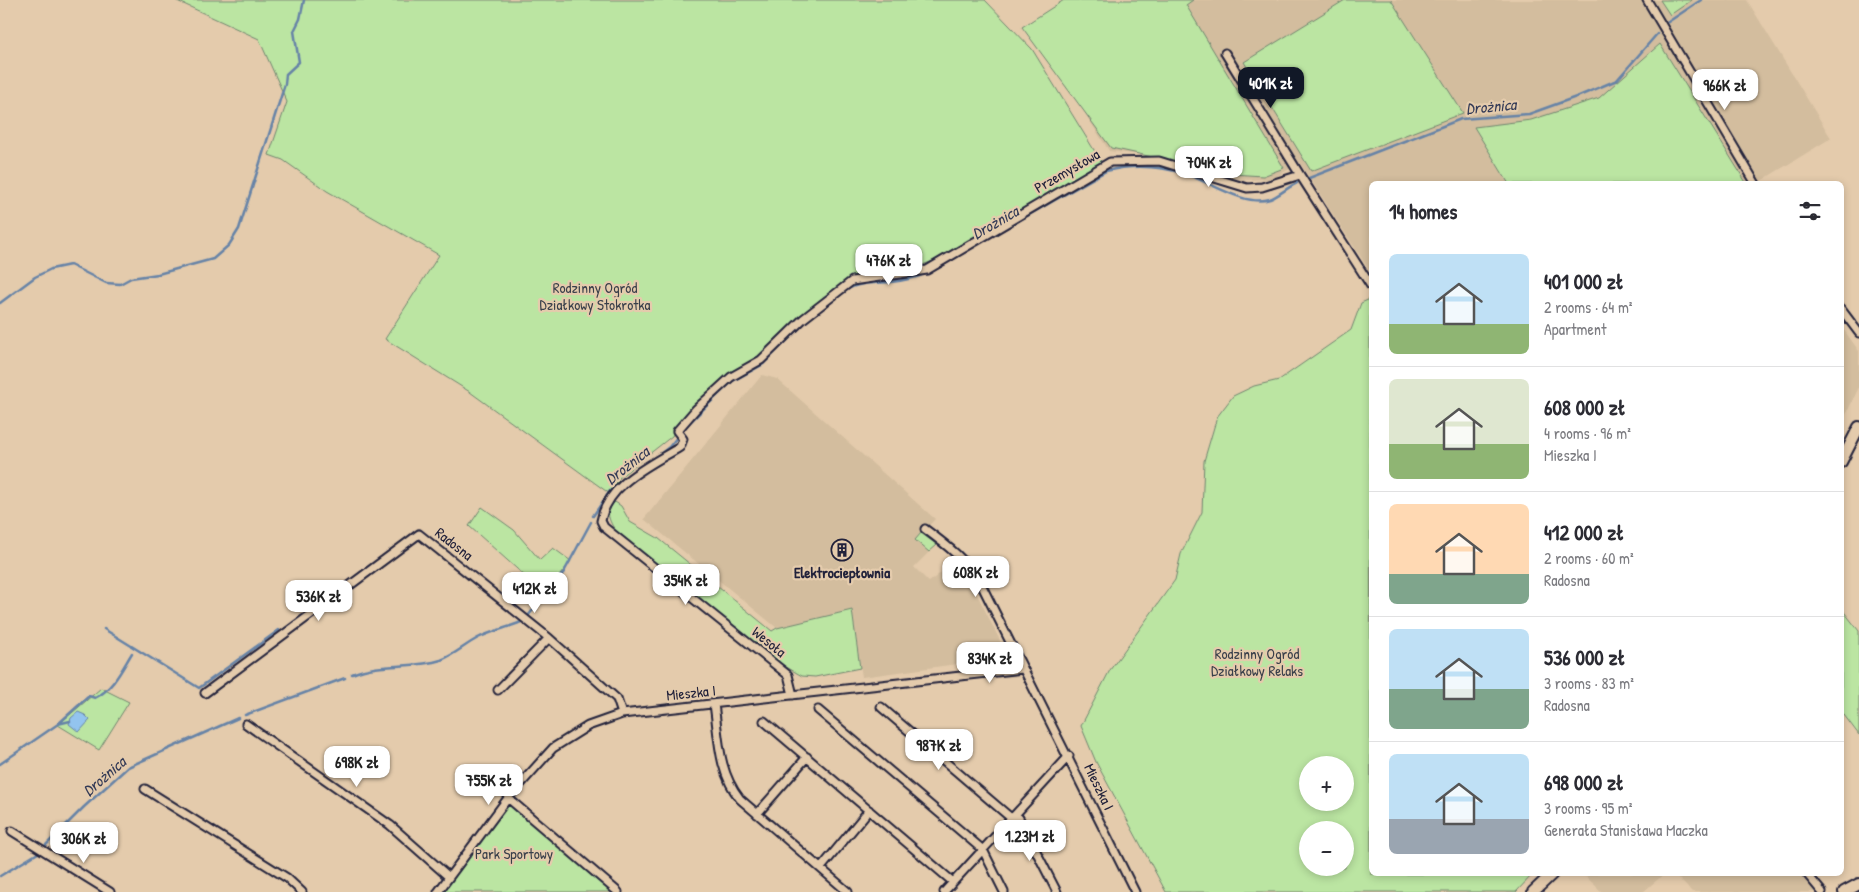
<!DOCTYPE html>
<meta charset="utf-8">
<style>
:root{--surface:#fff;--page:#f2f2f3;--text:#2b2b33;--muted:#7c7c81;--line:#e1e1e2;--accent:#111827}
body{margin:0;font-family:"Patrick Hand",sans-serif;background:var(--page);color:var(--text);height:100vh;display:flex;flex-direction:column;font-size:19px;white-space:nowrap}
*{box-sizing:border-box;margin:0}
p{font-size:16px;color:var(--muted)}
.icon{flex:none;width:28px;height:28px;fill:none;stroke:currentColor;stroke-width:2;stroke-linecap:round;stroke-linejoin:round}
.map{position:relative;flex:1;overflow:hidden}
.panel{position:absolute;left:1369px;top:181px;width:475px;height:695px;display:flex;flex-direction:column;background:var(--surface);border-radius:8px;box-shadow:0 2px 8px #0003}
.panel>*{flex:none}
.controls{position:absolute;left:1299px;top:756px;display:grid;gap:10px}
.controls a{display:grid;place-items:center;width:55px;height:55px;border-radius:50%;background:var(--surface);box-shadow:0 2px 8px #0003;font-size:25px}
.price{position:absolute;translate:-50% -42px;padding:0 11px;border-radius:10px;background:#fff;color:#222;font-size:16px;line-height:32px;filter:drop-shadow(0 1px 2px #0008)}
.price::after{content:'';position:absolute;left:50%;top:30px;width:15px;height:11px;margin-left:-8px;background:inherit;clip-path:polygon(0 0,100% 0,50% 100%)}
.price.active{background:var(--accent);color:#fff}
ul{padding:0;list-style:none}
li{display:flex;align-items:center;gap:15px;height:125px;padding:0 20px}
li+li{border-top:1px solid var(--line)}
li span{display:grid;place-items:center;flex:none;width:140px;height:100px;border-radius:8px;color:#555}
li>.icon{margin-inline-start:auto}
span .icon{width:60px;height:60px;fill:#fffc;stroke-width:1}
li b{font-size:21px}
h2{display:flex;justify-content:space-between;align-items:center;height:60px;padding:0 20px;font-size:21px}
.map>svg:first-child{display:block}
.built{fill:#d3bd9e}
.green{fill:#bbe5a2;stroke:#6e846e;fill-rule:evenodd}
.water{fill:#93c4ef;stroke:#6683a7}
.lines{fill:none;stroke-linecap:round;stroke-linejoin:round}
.stream{stroke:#6683a7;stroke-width:2.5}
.street-casing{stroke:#22223b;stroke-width:11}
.secondary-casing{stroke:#22223b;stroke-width:14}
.street{stroke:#e4cbac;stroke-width:7}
.secondary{stroke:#e4cbac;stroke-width:10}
.labels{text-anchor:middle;stroke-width:4.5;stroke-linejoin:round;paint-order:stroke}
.street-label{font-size:15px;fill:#22223b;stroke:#e4cbac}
.park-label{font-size:15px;fill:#393f4a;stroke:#e4cbac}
.poi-label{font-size:15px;font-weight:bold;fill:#22223b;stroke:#e4cbac}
.water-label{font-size:16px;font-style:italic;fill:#333a56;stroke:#e4cbac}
</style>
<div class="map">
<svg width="1859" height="892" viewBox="0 0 1859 892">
<rect width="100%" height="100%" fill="#e4cbac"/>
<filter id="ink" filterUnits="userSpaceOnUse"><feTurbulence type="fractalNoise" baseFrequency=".02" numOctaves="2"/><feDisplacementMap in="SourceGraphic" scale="10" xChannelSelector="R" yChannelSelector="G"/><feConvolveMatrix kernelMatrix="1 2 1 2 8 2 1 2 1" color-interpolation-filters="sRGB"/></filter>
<g filter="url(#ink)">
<path class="built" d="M1064,0H1747L1831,138L1756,184H1371V273L1300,163L1272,179L1238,180L1176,159L1109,151L1060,74Z
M1841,326L1859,351V387L1841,425Z
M762,375L777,379L935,519L915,540L929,552L914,567L929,582L956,561L966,572L1008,657L862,677L852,610L777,628L644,519Z
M1583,874H1664L1643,892H1602Z
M1674,874H1804L1818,892H1692Z"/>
<path class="green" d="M175,0H985L1032,49L1102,163L943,257L912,269L851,276L797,320L756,360L730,372L679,424L672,436L620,477L610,494L470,392L385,339L439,255L327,191L283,160L269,155L287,102L259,39Z
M1064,0H1193L1186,5L1284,168L1263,176L1232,174L1111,148L1022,27Z
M1345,0H1391L1463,113L1311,171L1244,62Z
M1660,0H1692L1670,15Z
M1660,44L1747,184H1509L1474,127L1531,120L1599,98Z
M1370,299L1371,874H1533L1516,892H1166L1096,762L1081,726L1110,670L1175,580L1181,554L1202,512L1204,461L1217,417L1233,396L1254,386L1279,380L1351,330L1361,303ZM1308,765H1345V802H1308ZM1308,830H1345V868H1308Z
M615,502L621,506L630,522L658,538L772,631L777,628L852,610L860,668L815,677L802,676L764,654L616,532C609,520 604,512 615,502Z
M482,507L514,530L540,560L553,548L571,561L545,594L469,526Z
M921,533L937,545L929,552L915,540Z
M1841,608L1859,631V735L1841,711Z
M101,688L129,702L99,750L58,725Z
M508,798L620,892H440Z"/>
<path class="water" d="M78,712L85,715L90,720L79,732L69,724L71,718Z"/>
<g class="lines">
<path class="stream" d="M1668,22L1701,0
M1309,178L1461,119L1529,114L1579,96L1617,80L1657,34
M997,233L1106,171C1133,164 1160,166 1186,174C1210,182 1245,207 1270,199C1280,195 1288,187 1297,183
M846,290C859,282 876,283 891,282C916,279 935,272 955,257
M0,303L35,277L51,269L70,265L106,283L120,284L131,278L158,274L213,259L229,245L239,229L285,84L286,74L299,62L294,31L300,19L304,0
M687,425L731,382L762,365L808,319
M655,458L669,447L678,436
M593,516L610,491L630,475
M528,616L564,572L591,522
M104,629L199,688L279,630
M352,674C381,662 412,669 441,660C454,655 465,645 478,638C492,631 507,628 521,622
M245,715L345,678
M58,724L89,696L95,698C113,689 122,669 132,653
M0,764L58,724L70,721
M0,876L38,853L84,807L128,767L238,718"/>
<g class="street-casing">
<path id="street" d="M1647,0L1756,184
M1225,53L1300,175L1371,286
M1841,309L1859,333
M925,529C948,546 966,560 981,584L1135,892
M498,690L549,638
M205,693L419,534L549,638L617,699L622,714
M793,695L788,675L604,527L601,521C607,484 651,465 680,447L683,439L677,431L696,409L731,377L761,360L803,319L852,281L927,270L1110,162L1159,161L1247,188L1262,187L1300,175
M714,704C719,738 718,772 740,799L848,892
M881,707L1011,818H1019L1057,892
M818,710L983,850L1004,892
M764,721L953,882
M246,724L390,825L449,877
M145,789L287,878L302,892
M508,798L618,892
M757,814L807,757
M12,831L110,892
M821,868L869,810
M1807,874L1822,892
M438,892L508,798L553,748L588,726L622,714L1023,669
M944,892L1069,756"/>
</g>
<g class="secondary-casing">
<path id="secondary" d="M1841,462L1859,427
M1533,892L1552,874
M1844,892L1859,884"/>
</g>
<use href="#street" class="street"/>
<use href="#secondary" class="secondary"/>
</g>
</g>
<defs>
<g id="building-ring" transform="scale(1.125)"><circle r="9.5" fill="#e4cbac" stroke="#22223b" stroke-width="1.5"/><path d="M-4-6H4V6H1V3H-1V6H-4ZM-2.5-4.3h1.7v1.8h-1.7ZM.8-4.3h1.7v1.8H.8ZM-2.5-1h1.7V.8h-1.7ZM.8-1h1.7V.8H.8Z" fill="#22223b"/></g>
</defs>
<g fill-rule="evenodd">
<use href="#building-ring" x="842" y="550"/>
</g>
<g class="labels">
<g class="street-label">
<text transform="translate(1067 171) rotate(-30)" y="5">Przemysłowa</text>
<text transform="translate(454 544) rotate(38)" y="5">Radosna</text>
<text transform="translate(769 642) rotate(39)" y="5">Wesoła</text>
<text transform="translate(691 693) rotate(-6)" y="5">Mieszka I</text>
<text transform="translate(1099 787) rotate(64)" y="5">Mieszka I</text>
</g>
<g class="park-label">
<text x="595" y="293">Rodzinny Ogród<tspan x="595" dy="17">Działkowy Stokrotka</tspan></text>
<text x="1257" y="659">Rodzinny Ogród<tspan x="1257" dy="17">Działkowy Relaks</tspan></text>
<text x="514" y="859">Park Sportowy</text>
</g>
<g class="poi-label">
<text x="842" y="578">Elektrociepłownia</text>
</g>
<g class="water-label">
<text transform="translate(1491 106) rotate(-5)" y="6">Drożnica</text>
<text transform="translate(995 222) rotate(-30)" y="6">Drożnica</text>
<text transform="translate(627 465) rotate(-38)" y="6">Drożnica</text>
<text transform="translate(104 776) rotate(-41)" y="6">Drożnica</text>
</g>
</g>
</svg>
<div class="controls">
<a>+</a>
<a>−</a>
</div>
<b class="price active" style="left:1271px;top:109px">401K zł</b>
<b class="price" style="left:1725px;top:111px">966K zł</b>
<b class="price" style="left:1209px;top:188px">704K zł</b>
<b class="price" style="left:889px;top:286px">476K zł</b>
<b class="price" style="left:976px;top:598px">608K zł</b>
<b class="price" style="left:686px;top:606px">354K zł</b>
<b class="price" style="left:535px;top:614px">412K zł</b>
<b class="price" style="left:319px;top:622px">536K zł</b>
<b class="price" style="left:990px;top:684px">834K zł</b>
<b class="price" style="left:939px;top:771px">987K zł</b>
<b class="price" style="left:357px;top:788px">698K zł</b>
<b class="price" style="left:489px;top:806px">755K zł</b>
<b class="price" style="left:1030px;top:862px">1.23M zł</b>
<b class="price" style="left:84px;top:864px">306K zł</b>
<section class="panel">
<h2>14 homes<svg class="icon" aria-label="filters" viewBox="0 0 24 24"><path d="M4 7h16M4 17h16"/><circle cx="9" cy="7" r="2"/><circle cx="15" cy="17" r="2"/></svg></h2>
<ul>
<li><span style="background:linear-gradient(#bfe0f5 70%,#8fb573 0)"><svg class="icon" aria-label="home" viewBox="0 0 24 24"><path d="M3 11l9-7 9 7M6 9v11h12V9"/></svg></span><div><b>401 000 zł</b><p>2 rooms · 64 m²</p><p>Apartment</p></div></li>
<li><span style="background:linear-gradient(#dfe7d0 65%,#8fb573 0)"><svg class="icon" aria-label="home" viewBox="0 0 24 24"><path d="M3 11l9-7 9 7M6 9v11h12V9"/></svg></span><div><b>608 000 zł</b><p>4 rooms · 96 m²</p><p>Mieszka I</p></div></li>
<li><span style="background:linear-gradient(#ffd9b3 70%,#7fa58c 0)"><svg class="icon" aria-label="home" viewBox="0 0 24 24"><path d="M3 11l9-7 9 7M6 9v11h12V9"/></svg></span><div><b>412 000 zł</b><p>2 rooms · 60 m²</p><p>Radosna</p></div></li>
<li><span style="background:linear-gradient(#bfe0f5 60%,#7fa58c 0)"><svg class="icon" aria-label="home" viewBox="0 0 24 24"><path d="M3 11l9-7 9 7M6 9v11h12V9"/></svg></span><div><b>536 000 zł</b><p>3 rooms · 83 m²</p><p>Radosna</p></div></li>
<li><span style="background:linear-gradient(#bfe0f5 65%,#9aa5b1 0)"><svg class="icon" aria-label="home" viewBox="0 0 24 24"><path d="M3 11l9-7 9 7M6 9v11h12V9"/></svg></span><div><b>698 000 zł</b><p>3 rooms · 95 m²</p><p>Generała Stanisława Maczka</p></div></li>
</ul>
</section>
</div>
